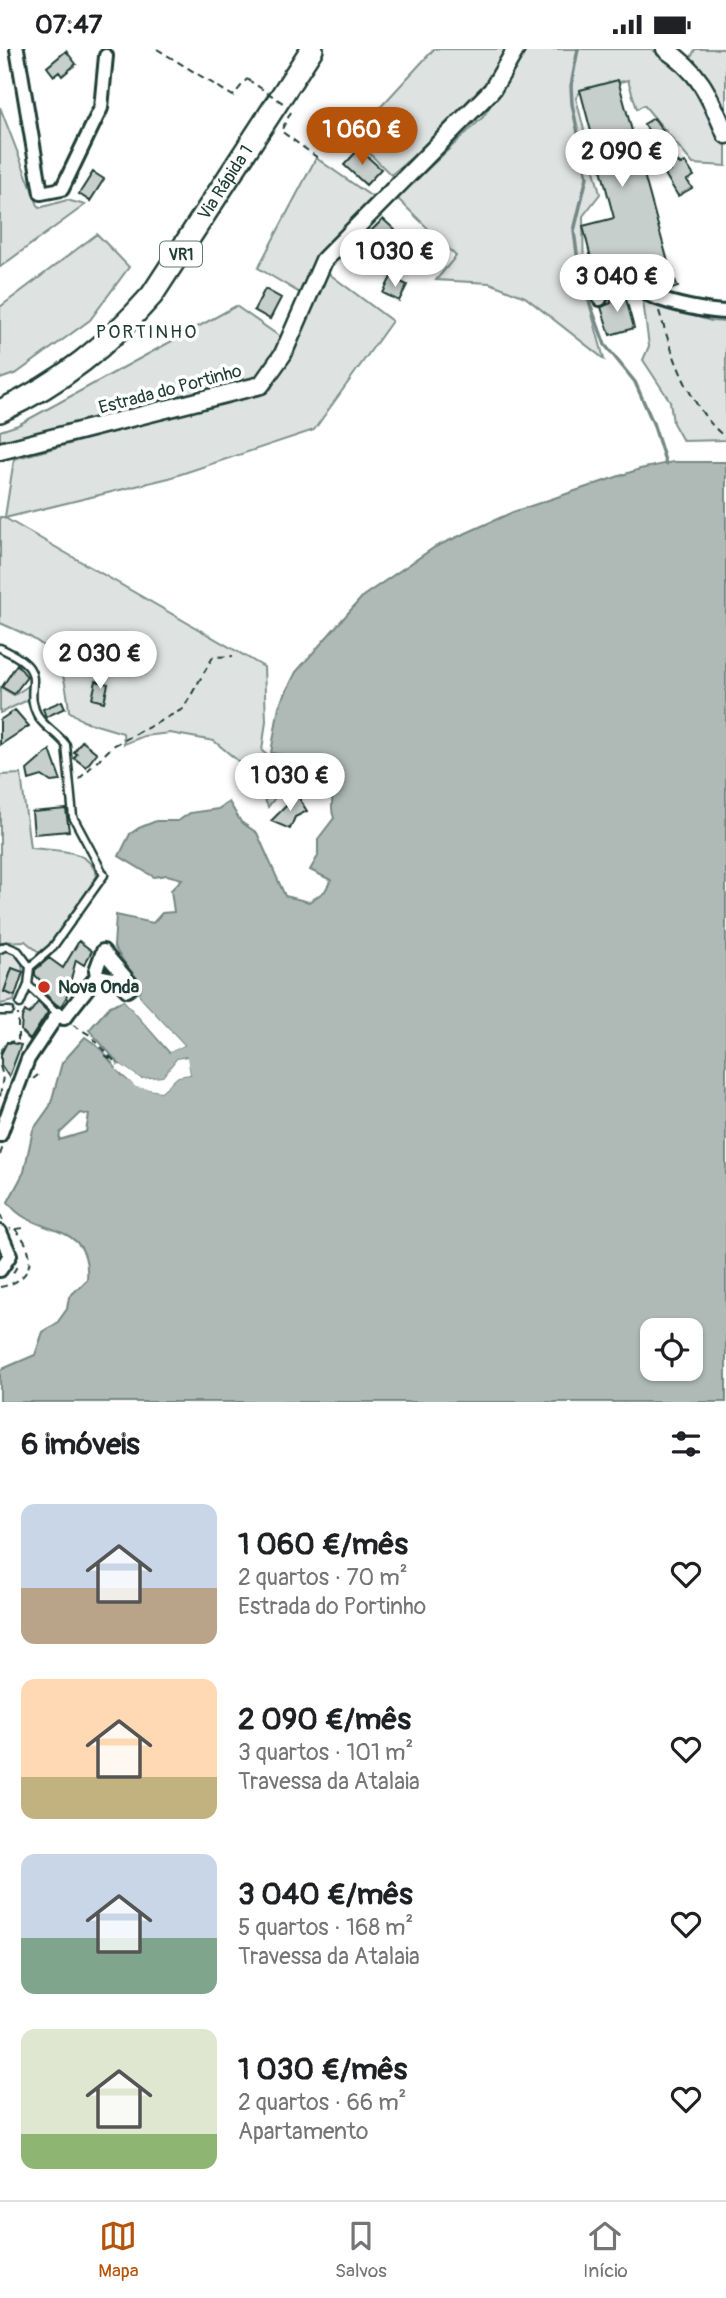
<!DOCTYPE html>
<html lang="pt">
<meta charset="utf-8">
<style>
:root{--surface:#fff;--page:#f2f2f2;--text:#202124;--muted:#757577;--line:#e0e0e0;--accent:#b45309}
body{margin:0;font-family:Pangolin,sans-serif;background:var(--page);color:var(--text);height:100vh;display:flex;flex-direction:column;font-size:26px;white-space:nowrap}
*{box-sizing:border-box;margin:0}
p{font-size:23px;color:var(--muted)}
.icon{flex:none;width:38px;height:38px;fill:none;stroke:currentColor;stroke-width:2;stroke-linecap:round;stroke-linejoin:round}
.map{position:relative;height:1353px;overflow:hidden}
.sheet{display:flex;flex-direction:column;background:var(--surface);flex:1}
.sheet>*{flex:none}
.controls{position:absolute;left:640px;top:1269px;display:grid;gap:14px}
.controls a{display:grid;place-items:center;width:63px;height:63px;border-radius:14px;background:var(--surface);box-shadow:0 2px 5px #0004;font-size:35px}
.price{position:absolute;translate:-50% -60px;padding:0 16px;border-radius:24px;background:#fff;color:#222;font-size:23px;line-height:46px;filter:drop-shadow(0 2px 4px #0008)}
.price::after{content:'';position:absolute;left:50%;top:42px;width:21px;height:16px;margin-left:-10px;background:inherit;clip-path:polygon(0 0,100% 0,50% 100%)}
.price.current{background:var(--accent);color:#fff}
ul{padding:0;list-style:none}
li{display:flex;align-items:center;gap:21px;height:175px;padding:0 21px}
li span{display:grid;place-items:center;flex:none;width:196px;height:140px;border-radius:14px;color:#555}
li>.icon{margin-inline-start:auto}
span .icon{width:84px;height:84px;fill:#fffc;stroke-width:1}
li b{font-size:30px}
h2{display:flex;justify-content:space-between;align-items:center;height:84px;padding:0 21px;font-size:30px}
.status{display:flex;justify-content:space-between;align-items:center;height:49px;padding:0 35px;background:var(--surface);direction:ltr}
.status svg{height:19px;fill:currentColor}
.dock{display:flex;justify-content:space-around;align-items:center;height:98px;border-top:2px solid var(--line);background:var(--surface);font-size:19px;color:var(--muted)}
.dock a{display:grid;justify-items:center;gap:4px}
.dock .current{color:var(--accent)}
.map>svg:first-child{display:block}
.green{fill:#dee3e2;stroke:#7e908b;stroke-width:2}
.water{fill:#afbab7;stroke:#758883;stroke-width:2;fill-rule:evenodd}
.pier{fill:#fff}
.lines{fill:none;stroke-linecap:round;stroke-linejoin:round}
.stream{stroke:#758883;stroke-width:3.5}
.building{fill:#c7cfcc;stroke:#1f3d34;stroke-width:2}
.lane-casing{stroke:#1f3d34;stroke-width:11}
.street-casing{stroke:#1f3d34;stroke-width:18}
.secondary-casing{stroke:#1f3d34;stroke-width:21}
.highway-casing{stroke:#1f3d34;stroke-width:26}
.path{stroke:#1f3d34;stroke-width:2;stroke-dasharray:7 5;stroke-linecap:butt}
.lane{stroke:#fff;stroke-width:6}
.street{stroke:#fff;stroke-width:12}
.secondary{stroke:#fff;stroke-width:16}
.highway{stroke:#fff;stroke-width:21}
.path-bridge{stroke:#1f3d34;stroke-width:2;stroke-dasharray:7 5;stroke-linecap:butt}
.poi-dot{fill:#c8321e;stroke:#fff;stroke-width:2.5}
.labels{text-anchor:middle;stroke-width:7;stroke-linejoin:round;paint-order:stroke}
.shield{fill:#fff;stroke:#627771;stroke-width:2}
.shield-label{font-size:16px;font-weight:bold;fill:#1f3d34}
.street-label{font-size:18px;fill:#1f3d34;stroke:#fff}
.poi-label{font-size:18px;font-weight:bold;fill:#1f3d34;stroke:#fff;text-anchor:start}
.neighbourhood-label{font-size:19px;letter-spacing:2px;fill:#1f3d34;stroke:#fff}
</style>
<div class="status"><b>07:47</b><svg viewBox="0 0 49 12"><path d="M0 12V9h3v3zM5 12V6h3v6zM10 12V3h3v9zM15 12V0h3v12zM26 1h20v11H26zM47 4h2v5h-2z"/></svg></div>
<div class="map">
<svg width="726" height="1353" viewBox="0 0 726 1353">
<rect width="100%" height="100%" fill="#fff"/>
<filter id="ink" filterUnits="userSpaceOnUse"><feTurbulence type="fractalNoise" baseFrequency=".0143" numOctaves="2"/><feDisplacementMap in="SourceGraphic" scale="14" xChannelSelector="R" yChannelSelector="G"/><feConvolveMatrix kernelMatrix="1 2 1 2 8 2 1 2 1" color-interpolation-filters="sRGB"/></filter>
<g filter="url(#ink)">
<path class="green" d="M434,0H509C476,56 440,85 391,126L353,88Z
M527,0H651L684,22L720,90L726,95V117L693,115L644,56L637,60L628,31L580,43L576,49L600,145L583,167L584,235L604,310L525,248L490,234L436,231L456,207L397,149L483,68Z
M695,0H726V69L690,11Z
M0,58L39,159L67,151L85,156L0,218Z
M316,109L375,150L321,204L300,244L258,219Z
M97,185L129,218L90,271L17,324L0,330V258Z
M324,221L392,272L314,381L169,429L5,469L264,618L266,672L262,702C282,720 293,713 314,726L317,740L278,745L268,758L255,726L214,692L170,684L144,687L124,695L123,684L83,672L69,662C64,606 50,595 0,574V468H5L14,410L271,340L302,280Z
M643,252L711,272L726,273V391L683,392L673,374L670,352L643,311L649,297Z
M236,257L282,289L280,302L255,332L0,396V382L18,376Z
M30,636V650L0,664V638L14,646Z
M21,725L30,799C55,802 89,798 97,827L51,896L41,905L25,892L0,893V726Z
M9,901L21,908L23,923L12,920L4,943L15,947L14,952L0,955V904Z"/>
<path class="water" d="M673,413H726V1353H0V1321L35,1306L43,1283L57,1274L67,1260L69,1248L87,1231C92,1168 33,1190 8,1153L24,1123L33,1081L50,1057L62,1014L85,988C121,1010 108,1034 161,1042L178,1027L190,1025L186,1008L177,1010L163,1028L141,1030L119,1015L89,981L110,957L124,951L169,1003L184,996L141,950L135,938L139,935L114,898L116,866L153,874L162,864L174,863L171,841L182,830L167,826L154,828L119,807L130,785L139,779L156,772H178L190,764L218,760L229,753L241,773L257,784L285,847L309,853L325,842L331,831L310,821L318,807V790L334,769C330,759 333,756 332,747C332,712 298,708 271,704L279,657L296,623L363,547L435,498L513,463L640,420ZM81,1064L89,1066L86,1083L59,1091L60,1084ZM653,1281H691V1320H653Z"/>
<path class="pier" d="M135,938L141,950L184,996L170,1003L124,951L123,948L126,949L170,999L178,995L138,952L132,940Z
M187,1008L190,1025L178,1027L161,1042L136,1038L116,1020L121,1016L141,1030L163,1028L177,1010Z"/>
<g class="lines">
<path class="stream" d="M578,0L571,37L572,55L587,128L574,182L580,227L605,296L635,333L653,374L666,415"/>
</g>
<path class="building" d="M66,2L76,15L62,27L59,23L54,27L47,18Z
M618,31L673,231H675L678,238L666,242L661,227L656,229L652,211L627,217L625,209L593,217L583,177L614,169L580,41Z
M654,69L663,82L653,88L644,75Z
M662,90L680,116L685,113L694,127L687,131L692,139L678,147L665,125L670,122L653,98Z
M359,100L381,120L366,136L344,116Z
M93,123L104,130L90,152L79,145Z
M383,170L395,181L360,216L349,204Z
M391,228L407,236L399,252L383,244Z
M265,240L281,249L270,270L254,261Z
M617,240L619,252L626,250L634,279L610,286L601,258L611,254L609,241Z
M17,615L27,628L14,645L2,638Z
M96,632L108,635L104,653L92,650Z
M62,652L65,659L46,668L43,660Z
M15,661L29,677L0,696V671Z
M82,692L97,704L86,718L74,709L77,705L74,703Z
M50,701L61,732L51,733L42,727L29,731L27,721Z
M297,746L307,762L295,768L290,780L271,772Z
M66,760L69,782L34,785L32,763Z
M79,892L92,902L84,916L76,911L66,949L61,957L57,956L43,943L47,938L35,926V921L49,909L63,919Z
M12,919L23,923L15,947L4,943Z
M38,953L48,963L30,991L21,982L22,968L25,962L29,965Z
M7,993L21,996L9,1028L1,1016V1005Z"/>
<g class="lines">
<g class="lane-casing">
<path id="lane" d="M0,599C56,624 19,636 39,669C46,679 59,686 66,696L73,768L104,826L52,899L30,918L28,936L20,955
M0,900L6,897L18,902L30,918
M28,936L58,965
M0,962H10"/>
</g>
<g class="street-casing">
<path id="street" d="M17,0L41,144L62,140L101,59L106,7
M600,250L593,237L597,230C621,225 633,239 654,248C675,256 704,262 726,263
M0,1086L28,1010L58,965L64,969L97,927L96,921L103,902L133,937L127,941L117,931L97,927
M0,1183L10,1206L0,1221"/>
</g>
<g class="secondary-casing">
<path id="secondary" d="M665,0C702,25 709,46 726,86
M0,402L261,336L283,305L324,211L492,41L516,0"/>
</g>
<g class="highway-casing">
<g id="highway">
<path id="s1" d="M0,362C61,334 108,296 152,246L312,0"/>
</g>
</g>
<path class="path" d="M157,0L233,47L247,30
M291,63L281,82L322,112
M659,262C673,307 689,359 726,389
M79,730L113,697L183,660L213,608L233,607
M73,976L90,986L118,1016
M0,1004L6,994L18,991V965
M105,1006L112,1011
M0,1017L3,1027L0,1048
M33,1030L38,1026
M0,1106L3,1097
M0,1165L3,1172
M16,1180L24,1179
M13,1224L19,1214
M0,1238C37,1231 37,1201 13,1178L10,1180"/>
<use href="#lane" class="lane"/>
<use href="#street" class="street"/>
<use href="#secondary" class="secondary"/>
<use href="#highway" class="highway"/>
<path class="path-bridge" d="M247,30L286,56"/>
</g>
</g>
<circle class="poi-dot" cx="44" cy="938" r="7"/>
<g class="labels">
<rect class="shield" x="160" y="192.5" width="42" height="25" rx="5"/>
<g class="shield-label">
<text x="181" y="211">VR1</text>
</g>
<g class="street-label">
<text dy="6" stroke="none"><textPath href="#s1" startOffset="327">Via Rápida 1</textPath></text>
<text transform="translate(170 340) rotate(-15)" y="6">Estrada do Portinho</text>
</g>
<g class="poi-label">
<text x="58" y="944">Nova Onda</text>
</g>
<g class="neighbourhood-label">
<text x="147" y="289">PORTINHO</text>
</g>
</g>
</svg>
<div class="controls">
<a><svg class="icon" aria-label="locate" viewBox="0 0 24 24"><circle cx="12" cy="12" r="6"/><path d="M12 2v4M12 18v4M2 12h4M18 12h4"/></svg></a>
</div>
<b class="price current" style="left:362px;top:118px">1 060 €</b>
<b class="price" style="left:622px;top:140px">2 090 €</b>
<b class="price" style="left:395px;top:240px">1 030 €</b>
<b class="price" style="left:617px;top:265px">3 040 €</b>
<b class="price" style="left:100px;top:642px">2 030 €</b>
<b class="price" style="left:290px;top:764px">1 030 €</b>
</div>
<section class="sheet">
<h2>6 imóveis<svg class="icon" aria-label="filters" viewBox="0 0 24 24"><path d="M4 7h16M4 17h16"/><circle cx="9" cy="7" r="2"/><circle cx="15" cy="17" r="2"/></svg></h2>
<ul>
<li><span style="background:linear-gradient(#c9d6e8 60%,#b9a48a 0)"><svg class="icon" aria-label="home" viewBox="0 0 24 24"><path d="M3 11l9-7 9 7M6 9v11h12V9"/></svg></span><div><b>1 060 €/mês</b><p>2 quartos · 70 m²</p><p>Estrada do Portinho</p></div><svg class="icon" aria-label="heart" viewBox="0 0 24 24"><path d="M12 20l-8-8c-3-5 5-10 8-4 3-6 11-1 8 4z"/></svg></li>
<li><span style="background:linear-gradient(#ffd9b3 70%,#c2b280 0)"><svg class="icon" aria-label="home" viewBox="0 0 24 24"><path d="M3 11l9-7 9 7M6 9v11h12V9"/></svg></span><div><b>2 090 €/mês</b><p>3 quartos · 101 m²</p><p>Travessa da Atalaia</p></div><svg class="icon" aria-label="heart" viewBox="0 0 24 24"><path d="M12 20l-8-8c-3-5 5-10 8-4 3-6 11-1 8 4z"/></svg></li>
<li><span style="background:linear-gradient(#c9d6e8 60%,#7fa58c 0)"><svg class="icon" aria-label="home" viewBox="0 0 24 24"><path d="M3 11l9-7 9 7M6 9v11h12V9"/></svg></span><div><b>3 040 €/mês</b><p>5 quartos · 168 m²</p><p>Travessa da Atalaia</p></div><svg class="icon" aria-label="heart" viewBox="0 0 24 24"><path d="M12 20l-8-8c-3-5 5-10 8-4 3-6 11-1 8 4z"/></svg></li>
<li><span style="background:linear-gradient(#dfe7d0 75%,#8fb573 0)"><svg class="icon" aria-label="home" viewBox="0 0 24 24"><path d="M3 11l9-7 9 7M6 9v11h12V9"/></svg></span><div><b>1 030 €/mês</b><p>2 quartos · 66 m²</p><p>Apartamento</p></div><svg class="icon" aria-label="heart" viewBox="0 0 24 24"><path d="M12 20l-8-8c-3-5 5-10 8-4 3-6 11-1 8 4z"/></svg></li>
</ul>
</section>
<nav class="dock">
<a class="current"><svg class="icon" aria-label="map" viewBox="0 0 24 24"><path d="M3 6l6-2 6 2 6-2v14l-6 2-6-2-6 2zM9 4v14M15 6v14"/></svg>Mapa</a>
<a><svg class="icon" aria-label="saved" viewBox="0 0 24 24"><path d="M7 4h10v16l-5-4-5 4z"/></svg>Salvos</a>
<a><svg class="icon" aria-label="home" viewBox="0 0 24 24"><path d="M3 11l9-7 9 7M6 9v11h12V9"/></svg>Início</a>
</nav>
